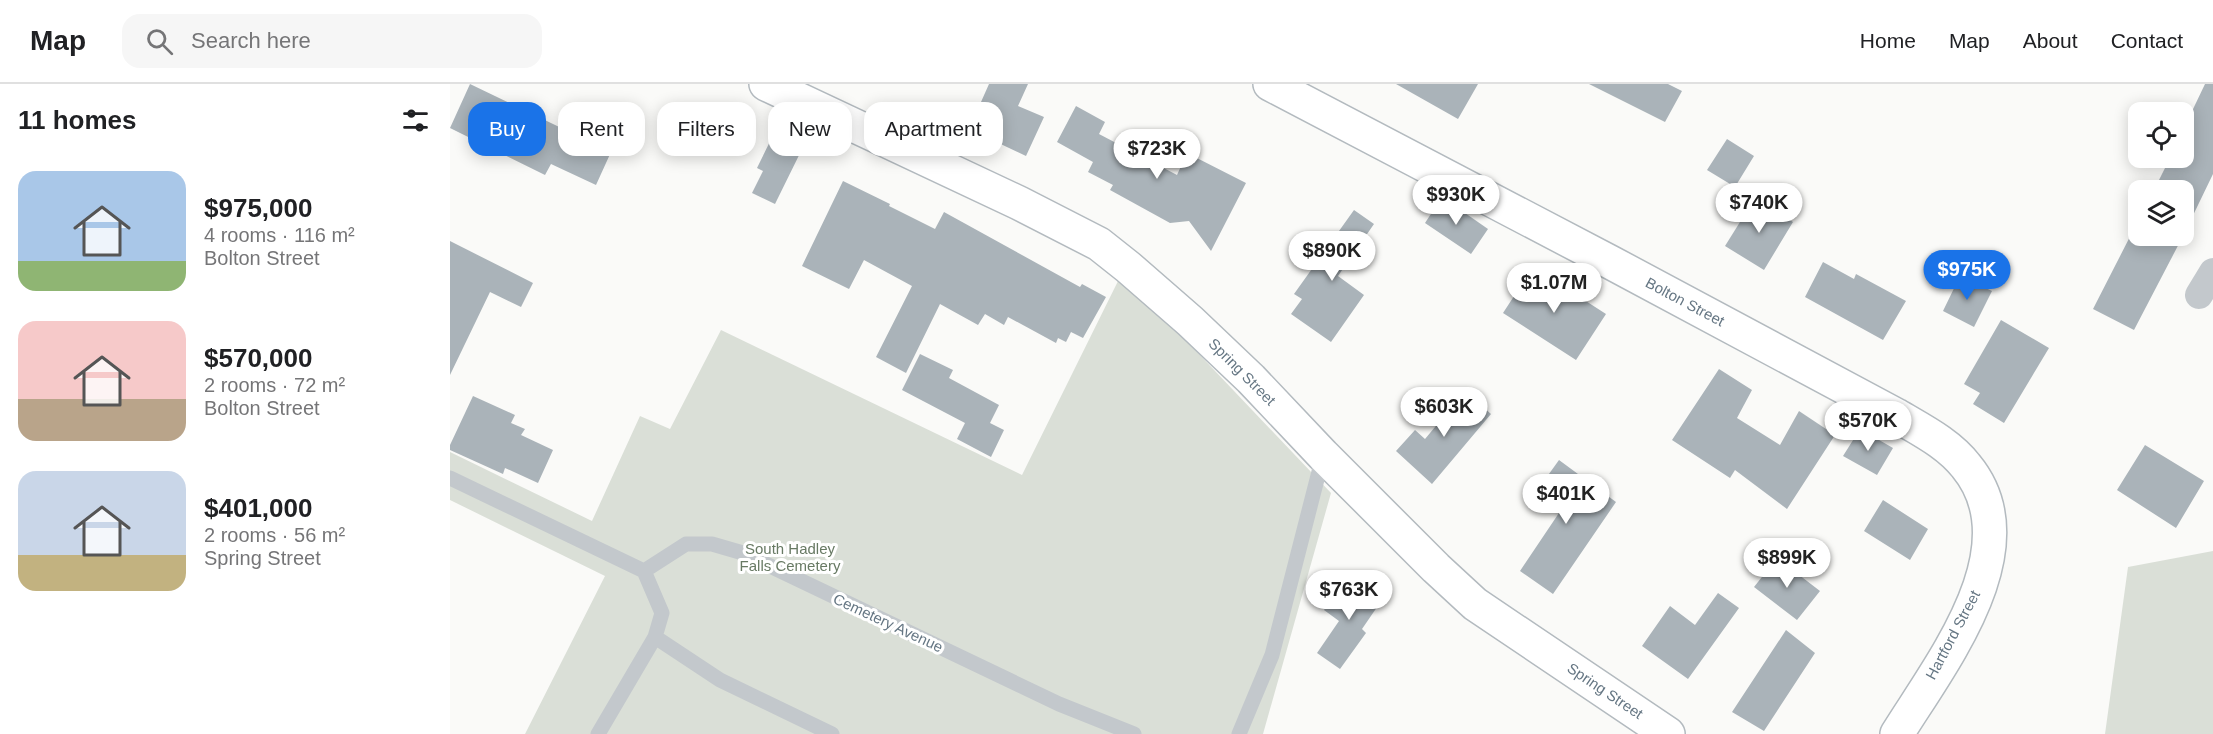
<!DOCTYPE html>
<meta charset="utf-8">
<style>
:root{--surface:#fff;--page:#f6f6f6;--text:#202124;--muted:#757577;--line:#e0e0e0;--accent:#1a73e8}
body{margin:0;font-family:Arial,sans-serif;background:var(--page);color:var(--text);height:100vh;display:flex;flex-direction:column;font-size:22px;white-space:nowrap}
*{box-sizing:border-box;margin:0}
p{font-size:20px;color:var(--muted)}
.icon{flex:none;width:33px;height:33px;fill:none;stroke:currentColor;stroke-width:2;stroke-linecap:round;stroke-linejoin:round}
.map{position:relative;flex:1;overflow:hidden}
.drawer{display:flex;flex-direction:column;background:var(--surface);width:450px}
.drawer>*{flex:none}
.top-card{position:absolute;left:18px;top:18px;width:570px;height:54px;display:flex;gap:12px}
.controls{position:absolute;left:1678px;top:18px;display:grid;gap:12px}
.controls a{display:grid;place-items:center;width:66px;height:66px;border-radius:12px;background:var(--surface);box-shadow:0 3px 15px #0003;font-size:30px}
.price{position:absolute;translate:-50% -51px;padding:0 14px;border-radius:21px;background:#fff;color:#222;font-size:20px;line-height:39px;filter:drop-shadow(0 2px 3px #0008)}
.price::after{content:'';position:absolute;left:50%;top:36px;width:18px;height:14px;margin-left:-9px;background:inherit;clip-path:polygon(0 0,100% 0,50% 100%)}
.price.active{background:var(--accent);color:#fff}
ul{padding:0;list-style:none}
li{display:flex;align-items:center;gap:18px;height:150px;padding:0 18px}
li span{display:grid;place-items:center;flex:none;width:168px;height:120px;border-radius:18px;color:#555}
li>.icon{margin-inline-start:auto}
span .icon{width:72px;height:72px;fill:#fffc;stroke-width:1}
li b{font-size:26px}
h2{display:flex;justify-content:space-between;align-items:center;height:72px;padding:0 18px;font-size:26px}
.tag{padding:0 21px;border-radius:18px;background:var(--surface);box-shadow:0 3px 15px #0003;font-size:21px;line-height:54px}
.tag.active{background:var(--accent);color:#fff}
header{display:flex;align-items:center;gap:36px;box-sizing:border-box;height:84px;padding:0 30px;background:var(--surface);border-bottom:2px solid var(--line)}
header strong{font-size:28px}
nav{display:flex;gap:33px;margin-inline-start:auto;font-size:21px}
.search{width:420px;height:54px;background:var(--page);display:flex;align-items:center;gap:15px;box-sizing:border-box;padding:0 21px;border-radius:18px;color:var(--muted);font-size:22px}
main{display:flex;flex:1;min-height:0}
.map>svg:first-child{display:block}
.green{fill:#dadfd7}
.building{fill:#aab3b9}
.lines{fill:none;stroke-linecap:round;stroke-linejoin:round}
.secondary-casing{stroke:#b3babf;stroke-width:36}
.lane{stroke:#c3c8cc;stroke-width:15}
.street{stroke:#c3c8cc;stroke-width:28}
.secondary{stroke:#fff;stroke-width:33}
.labels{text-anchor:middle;stroke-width:6;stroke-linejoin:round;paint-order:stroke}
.street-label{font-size:15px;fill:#657683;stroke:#fff}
.park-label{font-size:15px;fill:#687a64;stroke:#fff}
</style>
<header>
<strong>Map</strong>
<div class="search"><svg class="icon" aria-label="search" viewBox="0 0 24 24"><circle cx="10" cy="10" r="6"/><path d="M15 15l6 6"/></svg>Search here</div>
<nav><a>Home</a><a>Map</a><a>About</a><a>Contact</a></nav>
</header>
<main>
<section class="drawer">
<h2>11 homes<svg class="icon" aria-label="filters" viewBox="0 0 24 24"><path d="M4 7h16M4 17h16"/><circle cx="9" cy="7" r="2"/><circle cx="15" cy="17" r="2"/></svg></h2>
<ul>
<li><span style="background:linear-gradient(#a9c7e8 75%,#8fb573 0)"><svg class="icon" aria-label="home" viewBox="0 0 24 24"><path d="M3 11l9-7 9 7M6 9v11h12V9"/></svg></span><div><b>$975,000</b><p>4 rooms · 116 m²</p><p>Bolton Street</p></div></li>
<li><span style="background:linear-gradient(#f6c9c9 65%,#b9a48a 0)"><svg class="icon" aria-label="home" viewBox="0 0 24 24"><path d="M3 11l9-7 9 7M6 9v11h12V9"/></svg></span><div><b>$570,000</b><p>2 rooms · 72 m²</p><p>Bolton Street</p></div></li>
<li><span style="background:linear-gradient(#c9d6e8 70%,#c2b280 0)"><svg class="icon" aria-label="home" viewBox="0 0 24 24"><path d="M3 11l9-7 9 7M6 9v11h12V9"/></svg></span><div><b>$401,000</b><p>2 rooms · 56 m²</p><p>Spring Street</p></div></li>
</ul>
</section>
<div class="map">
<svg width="1763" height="650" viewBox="0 0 1763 650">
<rect width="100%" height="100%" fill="#fafaf8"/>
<path class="green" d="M672,189L881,409L813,650H75L155,492L0,416V368L142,437L190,332L220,345L271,246L572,391Z
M1763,467V650H1655L1678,483Z"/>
<path class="building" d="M20,0L161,68L146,101L101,80L95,91L0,44Z
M539,0H578L568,22L594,33L576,72L519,45Z
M946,0H1028L1008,35Z
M1139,0H1218L1232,7L1215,38Z
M1755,0H1763V90L1734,150V106H1704L1720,74H1734V44Z
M626,22L655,38L649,50L727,91L737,69L796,99L761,167L739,137L720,139L660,106L663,101L638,88L643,78L607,58Z
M328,41L357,55L325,120L302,109L313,87L307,84Z
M1277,55L1304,72L1285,103L1257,86Z
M393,97L440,120L439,122L485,145L494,128L630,203L632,200L656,213L633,254L621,248L616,258L608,254L606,259L558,233L554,241L535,230L528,241L490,220L456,289L426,273L462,202L414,176L399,205L352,182Z
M992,113L1038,145L1021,170L975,139Z
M1305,114L1343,138L1314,186L1275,162Z
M904,126L924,140L888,192L914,211L881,258L841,230L852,215L844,210Z
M1689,135V152H1733L1684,246L1643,225Z
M0,157L83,199L71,223L40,208L0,291Z
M1373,178L1404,195L1406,190L1456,217L1433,256L1355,213Z
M1083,183L1156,230L1126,276L1053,229Z
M1510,192L1542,207L1524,243L1493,227Z
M1551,236L1599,264L1554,339L1523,320L1530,309L1514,300Z
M470,270L503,286L499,294L549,321L540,339L554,346L541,373L507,355L515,339L452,306Z
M1269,285L1302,306L1287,334L1330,361L1349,327L1385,351L1337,425L1285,386L1280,394L1222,356Z
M1015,307L1041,330L982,400L946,367L965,346L975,355Z
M23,312L65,331L61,339L75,345L71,351L103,366L88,399L55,384L53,390L0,366V361Z
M1410,345L1443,364L1427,391L1393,372Z
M1695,361L1754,397L1726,444L1667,406Z
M1109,376L1166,418L1103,510L1070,487L1111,426L1086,408Z
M1433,416L1478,445L1460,476L1414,447Z
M1327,474L1370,507L1347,536L1304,503Z
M893,498L905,507L911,498L934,513L912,545L916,549L890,585L867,569L889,537L874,526Z
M1268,509L1289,524L1238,595L1192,562L1220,522L1245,541Z
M1336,546L1365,569L1314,647L1282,628Z"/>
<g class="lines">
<g class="secondary-casing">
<path id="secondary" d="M316,0L569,119L649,160L678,183L740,237L801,295L873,371L986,484L1025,520L1218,650
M820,0L1160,178L1446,331C1471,346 1498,359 1516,382C1583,463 1491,579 1447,650"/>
</g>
<path class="lane" d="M0,394L194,487L236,460H262L293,469L609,620L684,650
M194,487L212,529L205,553
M148,650L205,553L270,596L382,650
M789,650L822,571L873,372"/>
<path class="street" d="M1749,211L1763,188"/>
<use href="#secondary" class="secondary"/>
</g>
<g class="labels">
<g class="street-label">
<text transform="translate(1235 218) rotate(28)" y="5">Bolton Street</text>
<text transform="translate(792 288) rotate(45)" y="5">Spring Street</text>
<text transform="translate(438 539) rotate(25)" y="5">Cemetery Avenue</text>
<text transform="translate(1503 551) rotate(-62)" y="5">Hartford Street</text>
<text transform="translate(1155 607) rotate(34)" y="5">Spring Street</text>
</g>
<g class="park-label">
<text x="340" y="470">South Hadley<tspan x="340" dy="17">Falls Cemetery</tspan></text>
</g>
</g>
</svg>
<div class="controls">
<a><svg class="icon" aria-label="locate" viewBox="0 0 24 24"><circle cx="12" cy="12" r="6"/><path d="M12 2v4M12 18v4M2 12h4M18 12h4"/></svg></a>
<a><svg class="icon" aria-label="layers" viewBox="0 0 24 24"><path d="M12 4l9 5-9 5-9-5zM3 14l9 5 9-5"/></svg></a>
</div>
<b class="price" style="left:707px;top:96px">$723K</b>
<b class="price" style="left:1006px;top:142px">$930K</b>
<b class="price" style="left:1309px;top:150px">$740K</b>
<b class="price" style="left:882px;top:198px">$890K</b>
<b class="price active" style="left:1517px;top:217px">$975K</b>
<b class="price" style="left:1104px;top:230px">$1.07M</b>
<b class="price" style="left:994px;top:354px">$603K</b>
<b class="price" style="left:1418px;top:368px">$570K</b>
<b class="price" style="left:1116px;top:441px">$401K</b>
<b class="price" style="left:1337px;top:505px">$899K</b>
<b class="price" style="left:899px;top:537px">$763K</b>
<div class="top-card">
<a class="tag active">Buy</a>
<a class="tag">Rent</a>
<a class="tag">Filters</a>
<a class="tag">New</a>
<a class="tag">Apartment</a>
</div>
</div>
</main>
